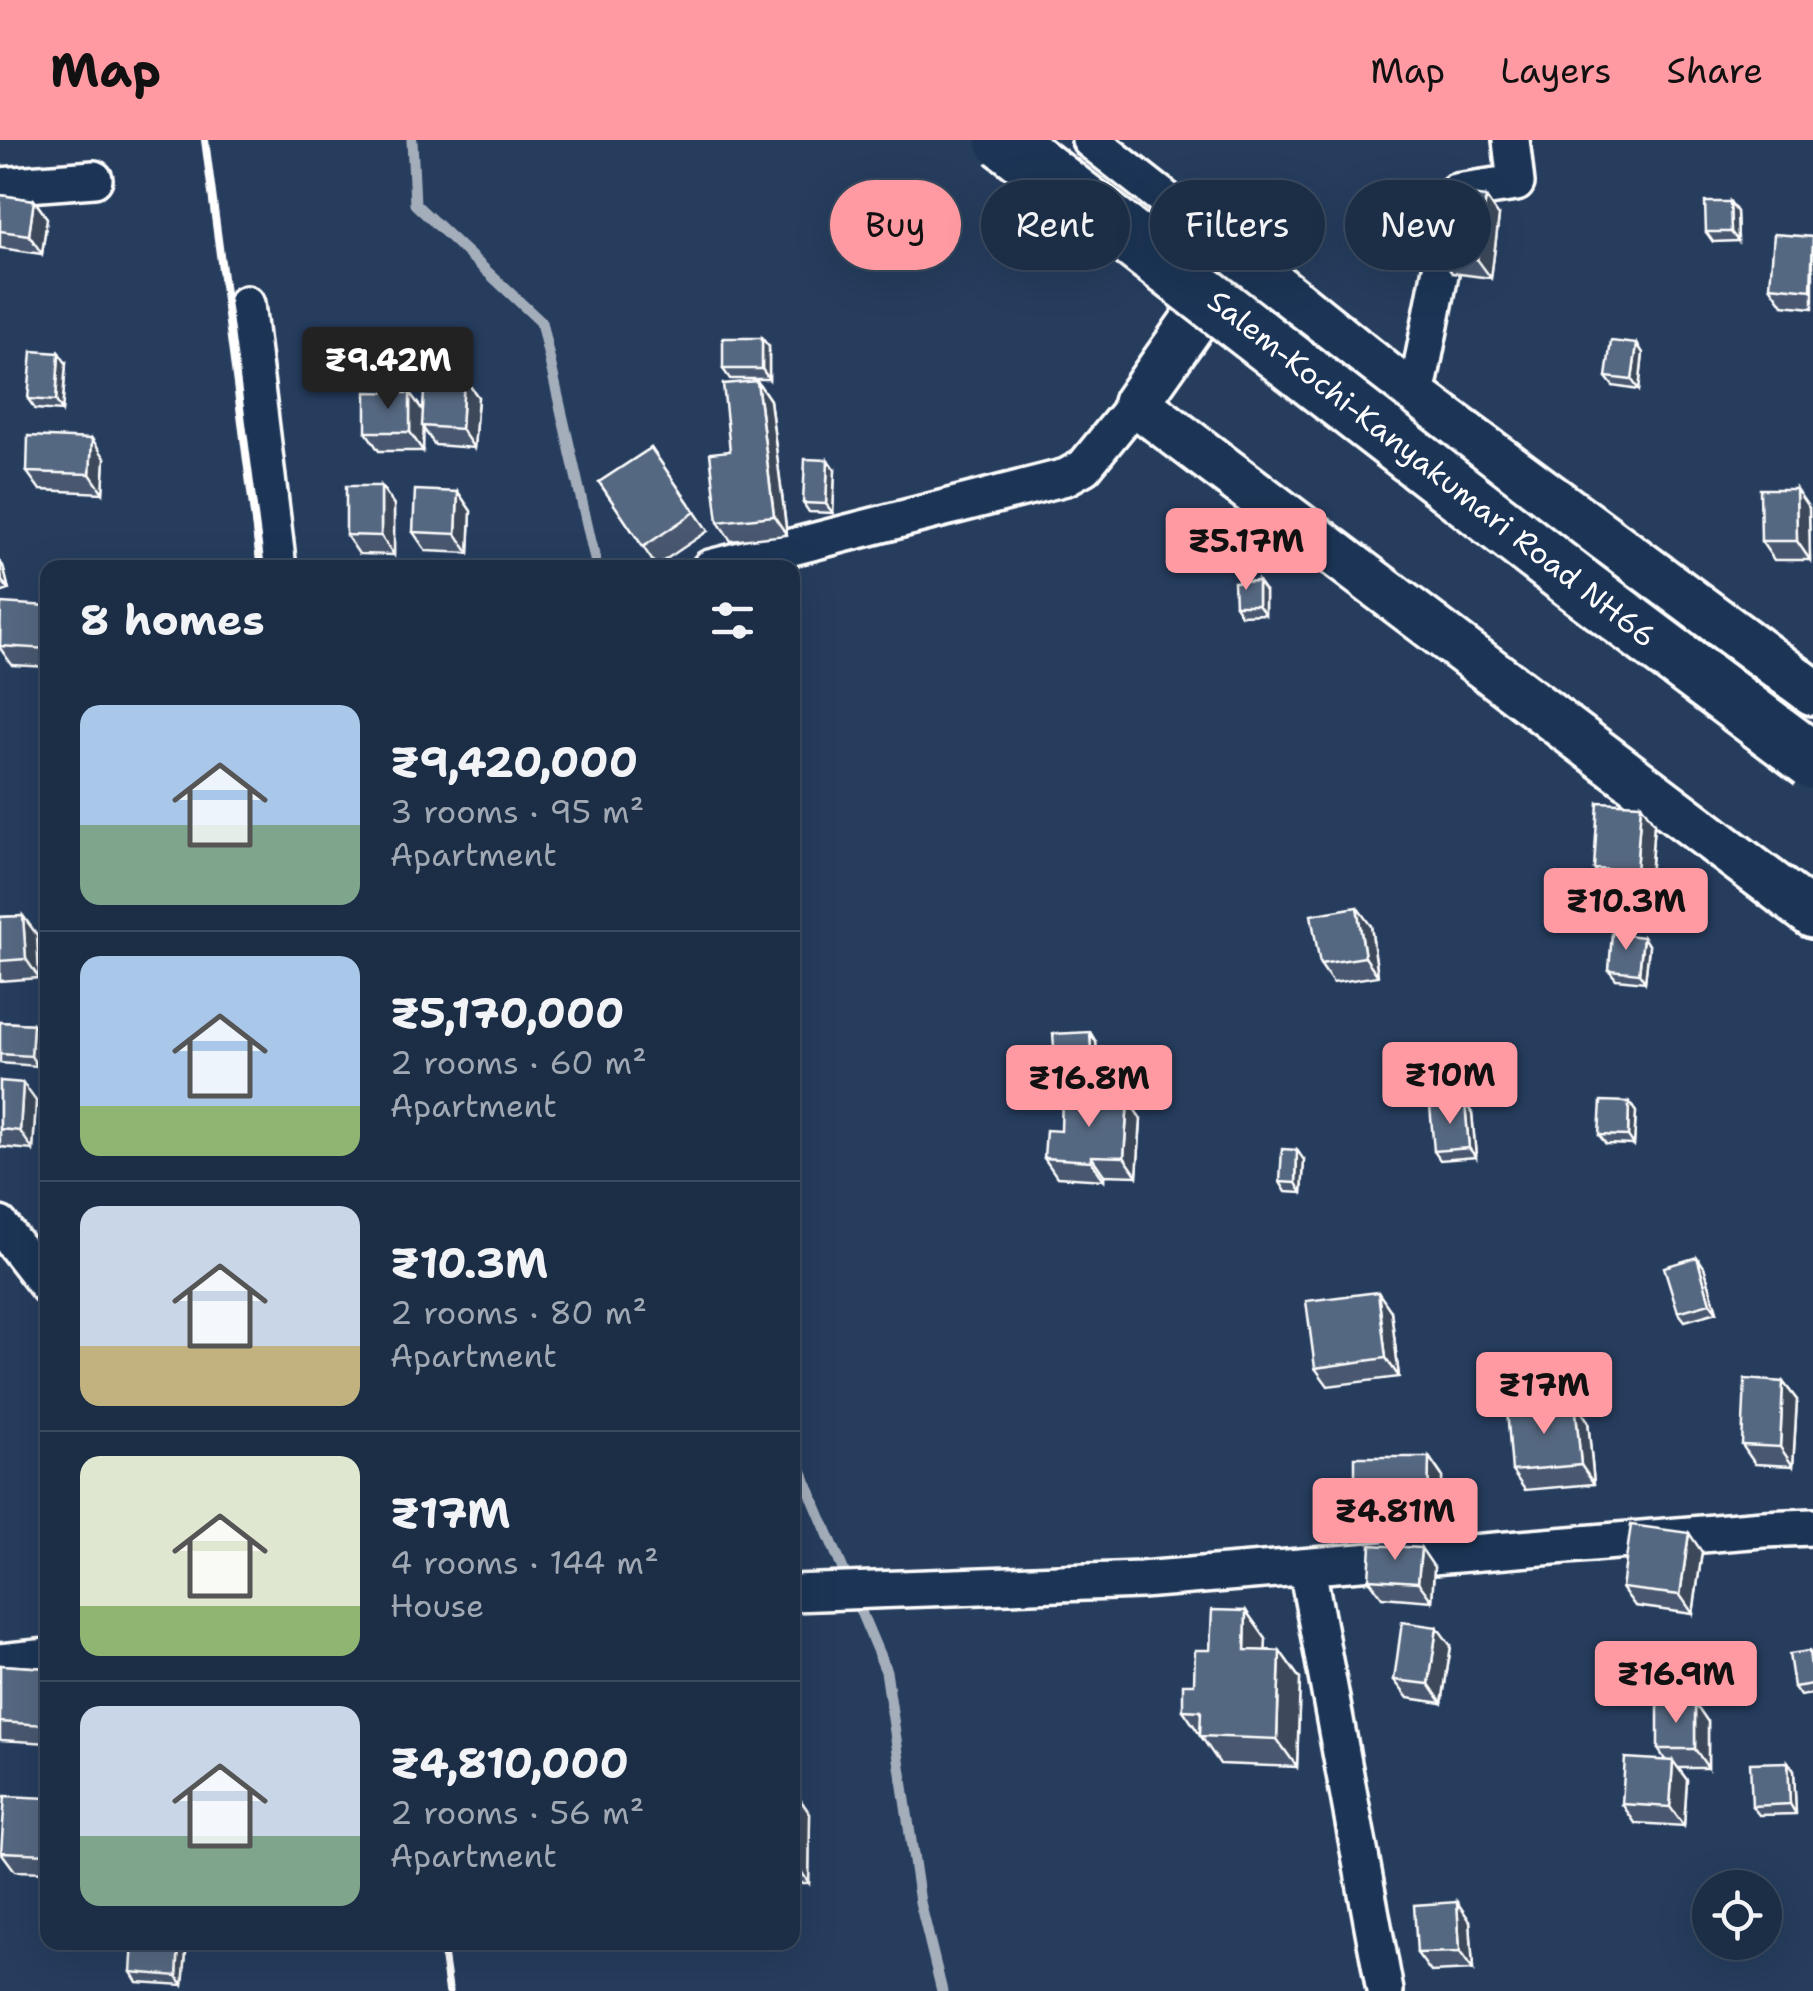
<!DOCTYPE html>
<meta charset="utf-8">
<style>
:root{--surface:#1c2e46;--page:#25364d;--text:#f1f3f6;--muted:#a0a8b3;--line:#3a4a5f;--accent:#ff9aa2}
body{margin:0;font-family:"Shantell Sans",sans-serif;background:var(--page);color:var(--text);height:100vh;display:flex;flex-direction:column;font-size:38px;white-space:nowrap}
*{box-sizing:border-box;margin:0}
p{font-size:32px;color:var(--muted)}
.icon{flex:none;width:55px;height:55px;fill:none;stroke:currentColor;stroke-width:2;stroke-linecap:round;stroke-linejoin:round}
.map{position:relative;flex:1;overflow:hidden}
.details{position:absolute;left:40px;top:420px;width:760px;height:1390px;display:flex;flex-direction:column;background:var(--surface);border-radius:20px;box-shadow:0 10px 40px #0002,0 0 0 2px var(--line)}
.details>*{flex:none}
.hud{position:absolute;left:830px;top:40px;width:832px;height:90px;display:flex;gap:20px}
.tools{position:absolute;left:1692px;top:1730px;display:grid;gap:20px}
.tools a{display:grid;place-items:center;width:90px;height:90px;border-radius:50%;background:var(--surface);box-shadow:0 10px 40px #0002,0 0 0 2px var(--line);font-size:50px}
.price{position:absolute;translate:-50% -85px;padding:0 22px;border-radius:10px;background:var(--accent);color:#111;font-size:32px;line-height:65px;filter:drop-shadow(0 2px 5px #0008)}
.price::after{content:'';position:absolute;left:50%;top:60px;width:30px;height:22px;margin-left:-15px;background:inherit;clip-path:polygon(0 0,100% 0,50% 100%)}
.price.current{background:#222;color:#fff}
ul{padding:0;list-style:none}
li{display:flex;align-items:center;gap:30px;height:250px;padding:0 40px}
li+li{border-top:2px solid var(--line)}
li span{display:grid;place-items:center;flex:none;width:280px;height:200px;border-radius:20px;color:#555}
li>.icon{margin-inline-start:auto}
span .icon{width:120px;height:120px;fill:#fffc;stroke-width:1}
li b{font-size:42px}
h2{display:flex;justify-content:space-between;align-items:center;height:120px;padding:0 40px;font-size:42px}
.chip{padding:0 35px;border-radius:45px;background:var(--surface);box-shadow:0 10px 40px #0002,0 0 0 2px var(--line);font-size:35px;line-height:90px}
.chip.current{background:var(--accent);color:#111}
header{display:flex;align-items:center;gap:60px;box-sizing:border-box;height:140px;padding:0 50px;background:var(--accent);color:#111}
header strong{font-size:48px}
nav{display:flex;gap:55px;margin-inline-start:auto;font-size:35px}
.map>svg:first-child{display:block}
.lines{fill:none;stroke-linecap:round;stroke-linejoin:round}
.stream{stroke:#a4aebb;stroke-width:11}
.minor-casing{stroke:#fff;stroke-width:42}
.tertiary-casing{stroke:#fff;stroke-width:52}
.minor{stroke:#1d3557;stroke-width:35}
.tertiary{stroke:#1d3557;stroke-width:45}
.rail{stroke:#fff;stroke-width:8}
.trunk-bridge-casing{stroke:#fff;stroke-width:62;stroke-linecap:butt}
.trunk-bridge{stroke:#1d3557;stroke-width:55}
.wall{fill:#49596f;stroke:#fff;stroke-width:2.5}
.shaded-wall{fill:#3c485a;stroke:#fff;stroke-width:2.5}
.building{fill:#556781;stroke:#fff;stroke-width:2.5}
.labels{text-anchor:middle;stroke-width:8;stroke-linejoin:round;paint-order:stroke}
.street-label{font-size:30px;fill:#fff;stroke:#1d3557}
</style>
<header>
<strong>Map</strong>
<nav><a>Map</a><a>Layers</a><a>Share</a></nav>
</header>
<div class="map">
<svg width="1813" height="1851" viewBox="0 0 1813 1851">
<rect width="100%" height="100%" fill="#263d5e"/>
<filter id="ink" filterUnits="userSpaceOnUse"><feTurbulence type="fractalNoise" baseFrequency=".01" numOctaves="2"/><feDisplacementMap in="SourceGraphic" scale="20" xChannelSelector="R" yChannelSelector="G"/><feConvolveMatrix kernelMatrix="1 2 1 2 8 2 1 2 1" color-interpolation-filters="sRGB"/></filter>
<g filter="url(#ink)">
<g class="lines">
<path class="stream" d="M412,0L415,64L541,182L597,428
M792,1309L886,1531L920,1762L942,1851"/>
<g class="minor-casing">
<path id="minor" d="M1090,0L1239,117
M0,46L94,39
M246,164L278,428
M1416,257L1456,52L1516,43L1511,0
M710,428L1066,337L1084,327L1136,263
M0,1085L48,1147
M1307,1428L1385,1851
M792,1453L1141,1440L1763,1389L1813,1387
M0,1522L48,1517"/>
</g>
<g class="tertiary-casing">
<path id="tertiary" d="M1813,552L1388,237L1239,117L1136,263L1813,775"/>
</g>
<use href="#minor" class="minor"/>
<use href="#tertiary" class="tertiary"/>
<path class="rail" d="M205,0L261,428
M442,1802L449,1851"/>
<g class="trunk-bridge-casing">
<path id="trunk-bridge" d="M1004,0L1572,440L1813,621"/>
</g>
<use href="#trunk-bridge" class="trunk-bridge"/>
</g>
<path class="wall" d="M0,55L34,60L47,78L42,114L0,108Z
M1730,62L1737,72L1738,101L1713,102L1706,92Z
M1499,76L1491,138L1452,133L1439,114Z
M1813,97V168L1783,165L1770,146Z
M1637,204L1643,213L1639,250L1613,246L1606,237Z
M769,207V239H730L723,229Z
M66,223L62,271L35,269L28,259Z
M464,238L478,257L474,308L435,305L423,288V311H379L366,292L410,253L423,271Z
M757,241L770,260L787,395L731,401L718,382L730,311Z
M651,308L708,391L656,426L599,342Z
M105,318L103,353L40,350L27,332Z
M835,330L833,373L809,372L803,363Z
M381,346L394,365V415L359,414L346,395Z
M458,352L471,371L469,413L426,411L413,392Z
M1809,368L1810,420H1774L1761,401Z
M0,422L3,426L9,450L0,453Z
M1265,451V474L1241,475L1235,465Z
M48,466V527L12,525L0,508V484Z
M1654,683L1649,750L1607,748L1594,729Z
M23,776L37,795L39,838L0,841V777Z
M1371,786L1378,836L1333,843L1320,824Z
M1649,806L1645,842L1616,839L1609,830Z
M0,882L33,884L39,893L37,926L0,923Z
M1096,902L1099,939L1062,941L1056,932Z
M0,941L36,961L33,1010L0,1007Z
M1128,960L1141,979L1137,1036L1104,1035V1040L1057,1037L1044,1018L1061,991Z
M1629,962L1636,972L1634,1005L1606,1004L1599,995Z
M1465,963L1472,973L1476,1017L1440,1020L1434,1011Z
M1304,1020L1302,1053L1286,1052L1280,1042Z
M1697,1117L1704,1127L1717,1172L1685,1181L1678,1172Z
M1391,1171L1399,1237L1328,1246L1315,1228Z
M1783,1242L1797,1260L1793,1326L1755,1324L1742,1305Z
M1575,1262L1588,1281L1594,1344L1525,1350L1512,1331Z
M1429,1317L1442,1336V1382H1368L1355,1363Z
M1702,1412L1693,1474L1635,1466L1622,1448Z
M1434,1427L1432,1461L1382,1457L1369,1439Z
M1246,1471L1266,1499L1265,1510L1280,1511L1300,1539L1297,1627L1220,1624L1183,1570L1210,1510Z
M1451,1506L1442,1563L1408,1558L1394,1540Z
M1809,1511L1813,1517V1554L1800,1556L1794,1547Z
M0,1525L47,1528L48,1603L1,1600L0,1598Z
M1708,1582V1628H1678L1687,1640L1684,1686L1635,1683L1622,1664L1666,1621L1658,1609Z
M1788,1622L1794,1631L1796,1674L1759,1675L1752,1666Z
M792,1655H797L810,1674L809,1743H792Z
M48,1658V1732L15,1731L1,1712Z
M1470,1781L1473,1830L1431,1832L1417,1813Z
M180,1802L186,1812L183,1845L137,1842L131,1832Z"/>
<path class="shaded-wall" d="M1486,57L1499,76L1491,138L1477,119Z
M34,60L47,78L42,114L29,95Z
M1730,62L1737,72L1738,101L1731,92Z
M762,198L769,207V239L762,229Z
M1637,204L1643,213L1639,250L1632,240Z
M59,213L66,223L62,271L56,261Z
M464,238L478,257L474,308L461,289Z
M757,241L770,260L787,395L774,376Z
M410,253L424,272L423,311L410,292Z
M92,299L105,318L103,353L90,334Z
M828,320L835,330L833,373L826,364Z
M381,346L394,365V415L381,396Z
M1796,349L1809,368L1810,420L1797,401Z
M458,352L471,371L469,413L456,394Z
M0,422L3,426L9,450L2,441Z
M1258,441L1265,451V474L1258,465Z
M1641,664L1654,683L1649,750L1636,731Z
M1357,767L1371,786L1378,836L1365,817Z
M23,776L37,795L39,838L26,819Z
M1643,797L1649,806L1645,842L1639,833Z
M33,884L39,893L37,926L31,916Z
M1090,892L1096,902L1099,939L1092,929Z
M23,943L36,961L33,1010L20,991Z
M1128,960L1141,979L1137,1036L1124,1017Z
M1629,962L1636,972L1634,1005L1628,996Z
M1465,963L1472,973L1476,1017L1469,1008Z
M1297,1010L1304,1020L1302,1053L1296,1043Z
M1091,1016L1104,1035V1040L1091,1021Z
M1697,1117L1704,1127L1717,1172L1710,1163Z
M1378,1152L1391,1171L1399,1237L1386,1218Z
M1783,1242L1797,1260L1793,1326L1780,1307Z
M1575,1262L1588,1281L1594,1344L1581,1325Z
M1429,1317L1442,1336V1382L1428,1363Z
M1689,1393L1702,1412L1693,1474L1680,1455Z
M1421,1408L1434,1427L1432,1461L1418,1442Z
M1246,1471L1266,1499L1264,1538L1245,1510Z
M1437,1487L1451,1506L1442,1563L1429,1544Z
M1280,1511L1300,1539L1297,1627L1277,1599Z
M48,1528V1589L45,1585Z
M1695,1563L1708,1582V1628L1695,1609Z
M1673,1621L1687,1640L1684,1686L1670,1667Z
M1788,1622L1794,1631L1796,1674L1790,1664Z
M797,1655L810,1674L809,1743L796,1724Z
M1457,1762L1470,1781L1473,1830L1460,1812Z
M179,1802L186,1812L183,1845L177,1836Z"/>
<path class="building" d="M1448,52L1486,57L1477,119L1439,114Z
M0,55L34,60L29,95L0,91Z
M1705,62H1730L1731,92H1706Z
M1774,94L1813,97L1811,150L1770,146Z
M723,198H762V229H723Z
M1611,201L1637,204L1632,240L1606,237Z
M32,211L59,213L56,261L28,259Z
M425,235L464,238L461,289L422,286Z
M757,241L774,376L718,382L710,313L730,311L723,244Z
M366,252L410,253V292H366Z
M28,296L92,299L90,334L27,332Z
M651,308L695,372L643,407L599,342Z
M805,319L828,320L826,364L803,363Z
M346,346H381V396L346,395Z
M1760,349H1796L1797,401H1761Z
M415,350L458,352L456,394L413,392Z
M428,422V428H391V423Z
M1258,441V465H1235L1234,442Z
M1,463L48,466V509L0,506Z
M1598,662L1641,664L1636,731L1594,729Z
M1357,767L1365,817L1320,824L1311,775Z
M23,776L26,819L0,821V777Z
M1612,793L1643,797L1639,833L1609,830Z
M0,882L33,884L31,916L0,914Z
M1090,892L1092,929L1056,932L1053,894Z
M0,941L23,943L20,991L0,989Z
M1062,956L1128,960L1124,1017L1091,1016V1021L1044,1018L1046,990L1061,991Z
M1601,961L1629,962L1628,996L1599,995Z
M1465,963L1469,1008L1434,1011L1430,966Z
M1282,1009L1297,1010L1296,1043L1280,1042Z
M1697,1117L1710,1163L1678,1172L1664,1127Z
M1378,1152L1386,1218L1315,1228L1306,1161Z
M1745,1239L1783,1242L1780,1307L1742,1305Z
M1575,1262L1581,1325L1512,1331L1507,1269Z
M1355,1317H1429L1428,1363H1355Z
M1631,1385L1689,1393L1680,1455L1622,1448Z
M1371,1405L1421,1408L1418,1442L1369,1439Z
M1212,1470L1246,1471L1245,1510L1280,1511L1277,1599L1200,1596L1201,1571L1183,1570V1544H1194L1195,1510H1210Z
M1402,1482L1437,1487L1429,1544L1394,1540Z
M1809,1511L1813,1544L1794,1547L1789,1514Z
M0,1525L47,1528L45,1585L0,1582Z
M1658,1563H1695V1609H1658Z
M1625,1618L1673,1621L1670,1667L1622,1664Z
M1788,1622L1790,1664L1752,1666L1750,1623Z
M792,1655H797L796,1724H792Z
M5,1656L48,1658V1714L1,1712Z
M1457,1762L1460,1812L1417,1813L1414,1765Z
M133,1802H179L177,1836L131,1832Z"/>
</g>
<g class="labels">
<g class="street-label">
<text transform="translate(1432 329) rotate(38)" y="10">Salem-Kochi-Kanyakumari Road NH66</text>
</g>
</g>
</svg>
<div class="tools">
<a><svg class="icon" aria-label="locate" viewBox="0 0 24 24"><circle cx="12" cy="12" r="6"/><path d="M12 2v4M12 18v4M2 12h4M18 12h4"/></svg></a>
</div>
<b class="price current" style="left:388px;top:272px">₹9.42M</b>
<b class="price" style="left:1246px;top:453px">₹5.17M</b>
<b class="price" style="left:1626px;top:813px">₹10.3M</b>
<b class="price" style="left:1450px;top:987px">₹10M</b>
<b class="price" style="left:1089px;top:990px">₹16.8M</b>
<b class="price" style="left:1544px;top:1297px">₹17M</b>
<b class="price" style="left:1395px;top:1423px">₹4.81M</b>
<b class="price" style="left:1676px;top:1586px">₹16.9M</b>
<div class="hud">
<a class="chip current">Buy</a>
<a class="chip">Rent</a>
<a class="chip">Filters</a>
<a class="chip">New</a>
</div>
<section class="details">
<h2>8 homes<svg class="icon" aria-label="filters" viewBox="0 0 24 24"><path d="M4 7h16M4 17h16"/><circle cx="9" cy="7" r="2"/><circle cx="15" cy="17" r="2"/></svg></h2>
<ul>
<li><span style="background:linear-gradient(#a9c7e8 60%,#7fa58c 0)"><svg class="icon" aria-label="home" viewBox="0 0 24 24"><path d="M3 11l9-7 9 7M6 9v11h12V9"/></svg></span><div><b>₹9,420,000</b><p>3 rooms · 95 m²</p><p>Apartment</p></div></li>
<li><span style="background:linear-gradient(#a9c7e8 75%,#8fb573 0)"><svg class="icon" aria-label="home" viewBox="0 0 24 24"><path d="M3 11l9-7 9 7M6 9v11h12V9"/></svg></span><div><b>₹5,170,000</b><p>2 rooms · 60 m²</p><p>Apartment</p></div></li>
<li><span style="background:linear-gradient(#c9d6e8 70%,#c2b280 0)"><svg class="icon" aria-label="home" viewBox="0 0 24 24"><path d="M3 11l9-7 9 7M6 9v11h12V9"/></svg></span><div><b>₹10.3M</b><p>2 rooms · 80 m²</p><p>Apartment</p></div></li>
<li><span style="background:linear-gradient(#dfe7d0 75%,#8fb573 0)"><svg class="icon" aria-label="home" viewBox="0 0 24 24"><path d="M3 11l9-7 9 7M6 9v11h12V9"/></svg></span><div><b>₹17M</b><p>4 rooms · 144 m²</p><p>House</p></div></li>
<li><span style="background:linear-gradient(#c9d6e8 65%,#7fa58c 0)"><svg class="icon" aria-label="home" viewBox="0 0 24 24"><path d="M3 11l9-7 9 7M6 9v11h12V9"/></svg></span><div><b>₹4,810,000</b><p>2 rooms · 56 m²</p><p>Apartment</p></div></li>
</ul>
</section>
</div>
